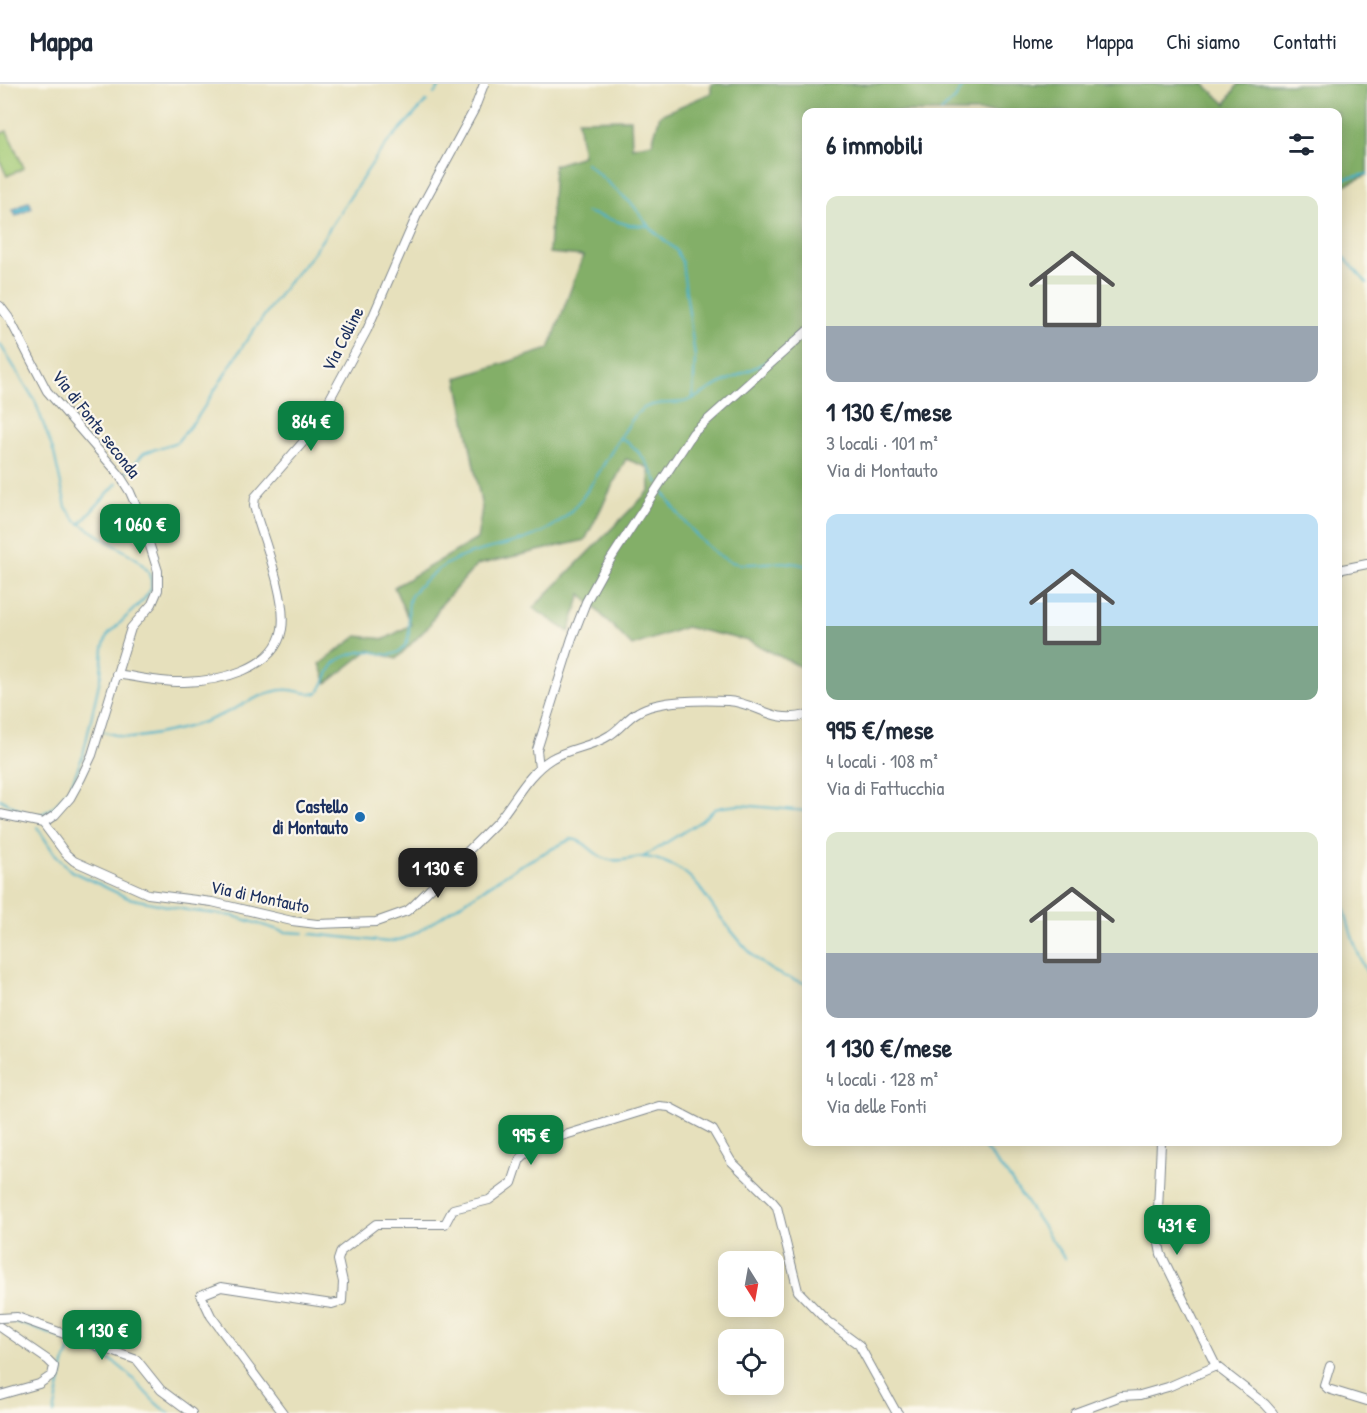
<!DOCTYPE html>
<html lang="it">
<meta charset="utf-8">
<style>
:root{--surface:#fff;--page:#f2f2f3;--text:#1f2937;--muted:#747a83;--line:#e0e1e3;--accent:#0b8043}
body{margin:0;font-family:"Patrick Hand",sans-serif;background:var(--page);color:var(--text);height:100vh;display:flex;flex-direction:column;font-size:22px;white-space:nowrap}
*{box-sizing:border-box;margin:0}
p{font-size:20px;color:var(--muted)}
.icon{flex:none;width:33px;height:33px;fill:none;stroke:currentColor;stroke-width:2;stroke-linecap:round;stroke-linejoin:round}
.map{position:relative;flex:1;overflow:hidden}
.details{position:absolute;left:802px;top:24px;width:540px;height:1038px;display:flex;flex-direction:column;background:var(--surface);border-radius:12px;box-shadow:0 3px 15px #0003}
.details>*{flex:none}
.needle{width:39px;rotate:169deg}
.buttons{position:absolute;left:718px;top:1167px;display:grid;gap:12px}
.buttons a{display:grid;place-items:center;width:66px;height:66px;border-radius:12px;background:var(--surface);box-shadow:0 3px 15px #0003;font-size:30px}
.price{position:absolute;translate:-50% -51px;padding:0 14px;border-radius:12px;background:var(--accent);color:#fff;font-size:20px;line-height:39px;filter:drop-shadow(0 2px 3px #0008)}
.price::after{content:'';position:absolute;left:50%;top:36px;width:18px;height:14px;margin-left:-9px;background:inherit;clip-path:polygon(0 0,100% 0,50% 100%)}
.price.selected{background:#222;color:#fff}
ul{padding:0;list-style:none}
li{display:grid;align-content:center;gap:12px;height:318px;padding:0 24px}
li span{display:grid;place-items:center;height:186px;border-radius:12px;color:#555}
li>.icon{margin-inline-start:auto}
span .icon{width:108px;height:108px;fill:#fffc;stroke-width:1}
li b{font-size:26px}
h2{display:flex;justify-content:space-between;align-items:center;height:72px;padding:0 24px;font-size:26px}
header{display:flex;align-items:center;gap:36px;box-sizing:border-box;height:84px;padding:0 30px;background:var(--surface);border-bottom:2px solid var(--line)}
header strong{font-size:28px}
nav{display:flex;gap:33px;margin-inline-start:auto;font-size:21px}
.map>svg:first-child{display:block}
.green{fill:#a4cb76;stroke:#607d6a;stroke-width:1.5}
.forest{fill:#83af67;stroke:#4f6f62;stroke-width:1.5}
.water{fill:#4bb2ca;stroke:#337094;stroke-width:1.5}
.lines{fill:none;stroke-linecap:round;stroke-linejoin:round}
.stream{stroke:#4bb2ca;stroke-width:2}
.minor-casing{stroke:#80888d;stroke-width:10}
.minor{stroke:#fff;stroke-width:8}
.poi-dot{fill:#1f6fb2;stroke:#fbf7ec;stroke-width:2}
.labels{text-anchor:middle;stroke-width:4.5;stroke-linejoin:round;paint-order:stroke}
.street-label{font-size:18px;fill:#1b2f5e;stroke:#fbf7ec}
.poi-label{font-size:18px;font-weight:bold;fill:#1b2f5e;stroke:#fbf7ec;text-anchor:end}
</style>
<header>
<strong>Mappa</strong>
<nav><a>Home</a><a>Mappa</a><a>Chi siamo</a><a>Contatti</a></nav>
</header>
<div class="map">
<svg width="1367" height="1329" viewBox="0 0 1367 1329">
<rect width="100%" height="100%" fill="#fbf7ec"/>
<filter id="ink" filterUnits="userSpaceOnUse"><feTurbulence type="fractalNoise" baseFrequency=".0167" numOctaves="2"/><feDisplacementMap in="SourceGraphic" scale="12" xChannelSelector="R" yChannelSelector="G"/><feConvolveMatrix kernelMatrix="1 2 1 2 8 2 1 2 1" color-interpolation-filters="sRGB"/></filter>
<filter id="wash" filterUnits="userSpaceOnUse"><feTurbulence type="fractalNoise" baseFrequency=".008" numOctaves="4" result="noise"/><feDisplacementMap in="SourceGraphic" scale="24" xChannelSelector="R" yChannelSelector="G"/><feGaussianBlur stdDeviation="1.35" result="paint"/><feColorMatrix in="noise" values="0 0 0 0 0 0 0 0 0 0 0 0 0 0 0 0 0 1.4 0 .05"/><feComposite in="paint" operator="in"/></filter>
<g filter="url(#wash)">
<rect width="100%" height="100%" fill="#e6e0bc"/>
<path class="green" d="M7,47L24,84L7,92L0,77V50Z"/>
<path class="forest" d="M711,0H1204L1226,20L1238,0H1367V91L1338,104V28H807V586L749,557L686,543L632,562L581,510L569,548L533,524L650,406L649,384L626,375L585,456L477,481L440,522L429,542L396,575L369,566L327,599L320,580L357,552L385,555L411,541L394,503L477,455L482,424L457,294L549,265L583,172L549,169L554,81L583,72L578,36L631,35L632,63L652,59L660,31L711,9Z"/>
<path class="water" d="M29,117L32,124L16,132L13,126Z"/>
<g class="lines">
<path class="stream" d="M434,10L442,0
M941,28L955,15L964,0
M586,79L633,121L650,144L676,166L682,178L695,273L693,314
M1338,96L1367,90
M586,128L629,141L648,142
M1338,167L1367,199
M0,260L35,317L54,369L66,423L76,437L137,475L148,487L151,496V505L144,515L107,552L103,564L101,590L83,671L71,702L55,722L42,730L31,732L0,715
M619,354C637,360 650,383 658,399
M125,390L144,369L177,358L199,331L246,257L288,199L312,171L377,72L389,57L427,17
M661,404C674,426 713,479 741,480C765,481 782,474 807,482
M80,440L117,399
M101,647L123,653L131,654C162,650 193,644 221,631C238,624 254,613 272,608C293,601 301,612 318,609C326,600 327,586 336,578C343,572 357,568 366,567C378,567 389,576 401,566C416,554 404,530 410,514C414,504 427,495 435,488C470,460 516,466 553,442C586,421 602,379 624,348C629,341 633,332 640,327C651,317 670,320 684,318C695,315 703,309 712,304C731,294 751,286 770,276
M37,743L54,769L71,787L128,814L192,827L233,832L285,848L304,849
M643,773L701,737L715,725L723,723L740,721L807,727
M1338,784C1343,824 1349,852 1367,889
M311,850L388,858L403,855L416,849L519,782L571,755C588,757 591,770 606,775C617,779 630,774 642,773C654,773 671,780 681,786C699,798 709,819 722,835C736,853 757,880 777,889C786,894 797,896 807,900
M979,1058L1008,1092L1065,1175
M12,1237C44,1247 87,1262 115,1279C133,1290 155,1324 170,1329
M54,1329L64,1281L72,1259"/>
</g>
</g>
<g filter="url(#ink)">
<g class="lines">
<g class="minor-casing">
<path id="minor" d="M0,222L9,234L47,307L118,389L130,408L140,431L158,487V506L152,520L131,544L92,671L81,694L70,714L55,731L43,739
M1338,486L1367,480
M116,590C138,593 162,599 184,598C218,597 275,586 282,545C287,516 266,462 257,433L254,422L255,413L312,348L367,246L417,131L474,26L484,0
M539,684L537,666L572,554L586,518L603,487L693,349L807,247
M0,730L43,739
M43,739L66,770L74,777L148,810L212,818L292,837L317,840L376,838L407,827L413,822L498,737C515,717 527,690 551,675C569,664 592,663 610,651C620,645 627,634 638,628C659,615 703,616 728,617C759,619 770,640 807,631
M1161,1058L1157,1149L1161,1170L1216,1282L1265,1320L1273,1329
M0,1234L17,1233L137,1276L161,1306L192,1329
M0,1243L48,1276L54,1282L52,1291L39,1300L0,1311
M1330,1282L1324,1301L1328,1305L1367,1317
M283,1329L211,1232L201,1211L221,1203L332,1220L342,1217L343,1198L338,1176L341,1167L376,1140H445L453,1125L489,1116L512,1099L520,1075L536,1060L659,1022L669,1023L713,1046L731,1077L772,1117L777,1123L798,1207L828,1238L859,1261L895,1326L898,1329
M1075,1329L1121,1312L1140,1311L1168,1303L1216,1282"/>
</g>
<use href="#minor" class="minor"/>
</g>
</g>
<circle class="poi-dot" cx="360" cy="733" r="6"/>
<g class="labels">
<g class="street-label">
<text transform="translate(343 255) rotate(-63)" y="6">Via Colline</text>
<text transform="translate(96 340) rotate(52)" y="6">Via di Fonte seconda</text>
<text transform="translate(260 813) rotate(12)" y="6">Via di Montauto</text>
</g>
<g class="poi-label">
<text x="348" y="729">Castello<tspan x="348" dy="21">di Montauto</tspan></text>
</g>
</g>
</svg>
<div class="buttons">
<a><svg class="needle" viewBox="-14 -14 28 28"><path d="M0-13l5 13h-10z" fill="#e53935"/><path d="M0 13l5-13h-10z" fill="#747a83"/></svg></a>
<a><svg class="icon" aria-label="locate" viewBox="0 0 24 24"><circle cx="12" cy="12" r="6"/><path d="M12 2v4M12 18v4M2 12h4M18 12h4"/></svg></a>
</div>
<b class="price" style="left:311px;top:368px">864 €</b>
<b class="price" style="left:140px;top:471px">1 060 €</b>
<b class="price selected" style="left:438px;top:815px">1 130 €</b>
<b class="price" style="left:531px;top:1082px">995 €</b>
<b class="price" style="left:1177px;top:1172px">431 €</b>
<b class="price" style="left:102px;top:1277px">1 130 €</b>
<section class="details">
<h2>6 immobili<svg class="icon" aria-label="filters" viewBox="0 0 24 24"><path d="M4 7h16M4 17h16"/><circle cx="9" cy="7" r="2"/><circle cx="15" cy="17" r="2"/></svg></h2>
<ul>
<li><span style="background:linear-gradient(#dfe7d0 70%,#9aa5b1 0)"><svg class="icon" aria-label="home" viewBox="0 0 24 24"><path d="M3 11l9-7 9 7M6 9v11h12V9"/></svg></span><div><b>1 130 €/mese</b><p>3 locali · 101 m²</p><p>Via di Montauto</p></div></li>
<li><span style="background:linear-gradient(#bfe0f5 60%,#7fa58c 0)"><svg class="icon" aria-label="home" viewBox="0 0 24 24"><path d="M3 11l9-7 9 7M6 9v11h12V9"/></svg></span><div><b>995 €/mese</b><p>4 locali · 108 m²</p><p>Via di Fattucchia</p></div></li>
<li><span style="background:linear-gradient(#dfe7d0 65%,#9aa5b1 0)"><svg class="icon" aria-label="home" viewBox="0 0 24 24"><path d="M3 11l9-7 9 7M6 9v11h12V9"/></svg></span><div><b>1 130 €/mese</b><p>4 locali · 128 m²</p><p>Via delle Fonti</p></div></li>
</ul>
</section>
</div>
